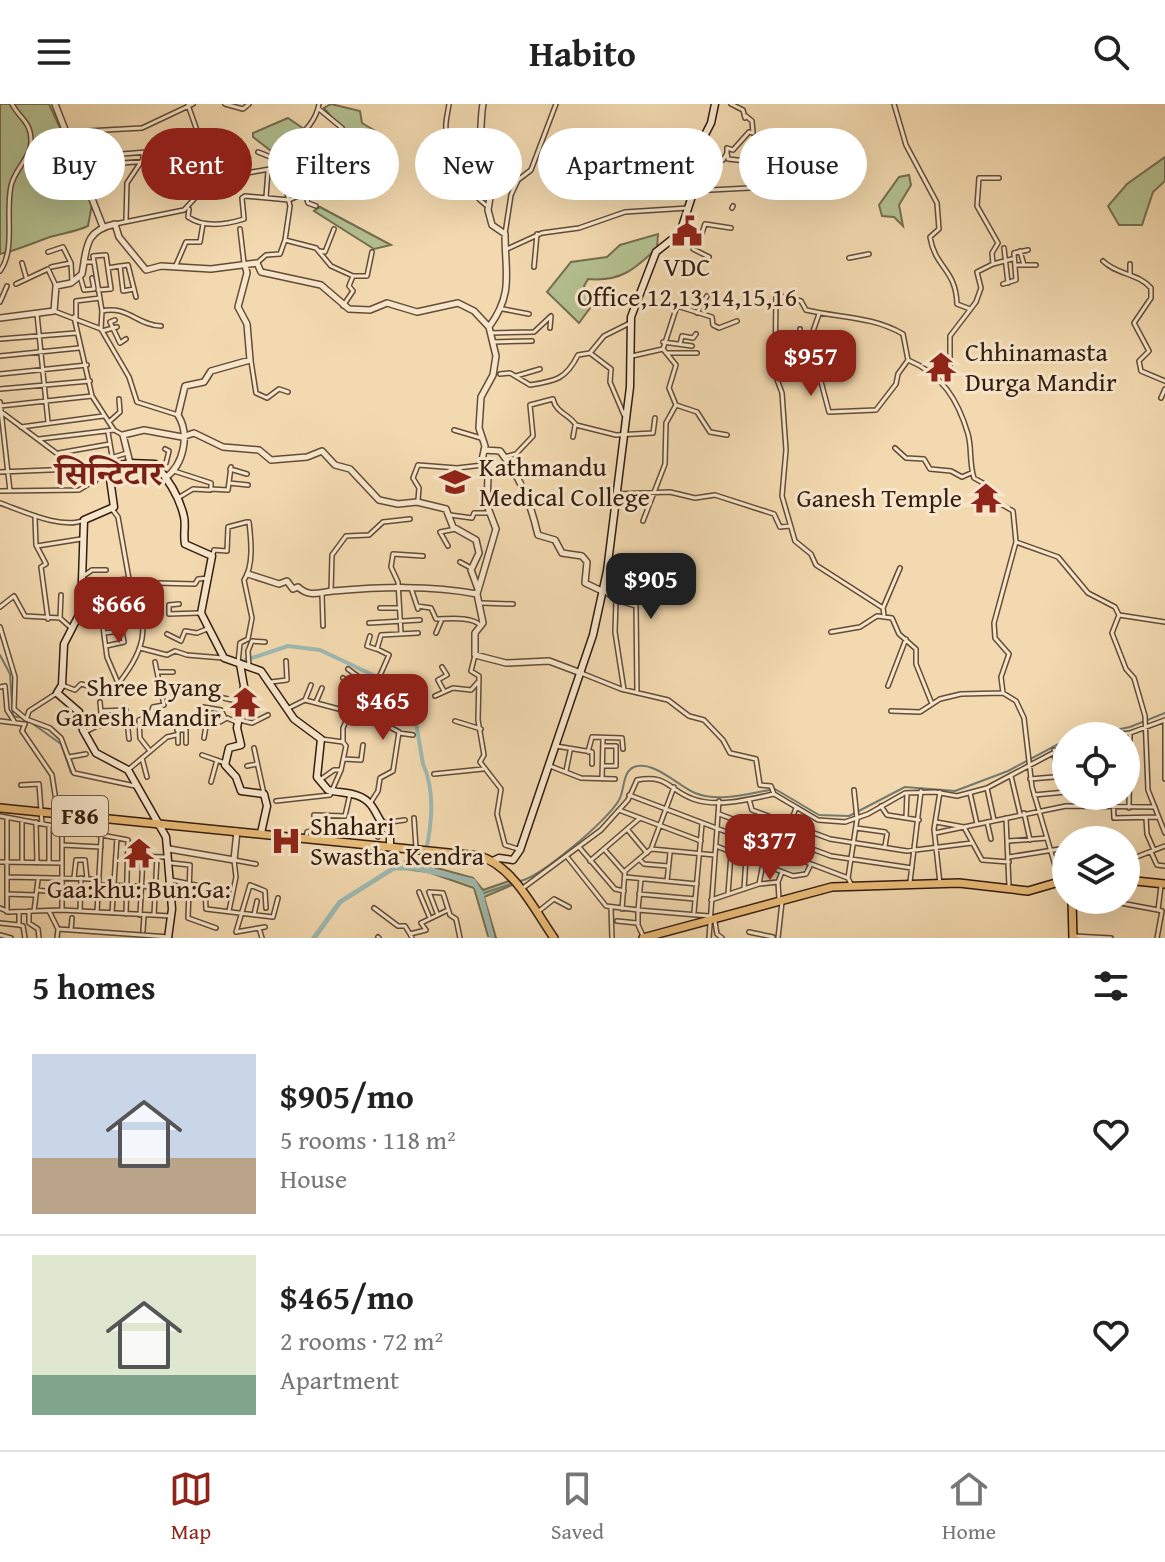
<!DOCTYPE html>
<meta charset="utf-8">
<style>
:root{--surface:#fff;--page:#f6f6f6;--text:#222;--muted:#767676;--line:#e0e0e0;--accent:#8f2418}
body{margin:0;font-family:"Gentium Book Plus","Noto Serif Devanagari",serif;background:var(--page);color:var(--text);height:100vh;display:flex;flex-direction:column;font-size:30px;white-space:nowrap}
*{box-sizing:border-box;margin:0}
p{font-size:26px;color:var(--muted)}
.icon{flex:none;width:44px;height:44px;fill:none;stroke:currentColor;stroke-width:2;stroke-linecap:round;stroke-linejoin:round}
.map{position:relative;height:834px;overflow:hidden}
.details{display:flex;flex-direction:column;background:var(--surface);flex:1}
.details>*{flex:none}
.guide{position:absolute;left:24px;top:24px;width:1118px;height:72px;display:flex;gap:16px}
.fabs{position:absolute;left:1052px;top:618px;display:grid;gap:16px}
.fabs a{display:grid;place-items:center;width:88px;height:88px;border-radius:50%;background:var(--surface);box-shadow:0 8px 32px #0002;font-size:40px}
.price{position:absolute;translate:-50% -68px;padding:0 18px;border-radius:16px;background:var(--accent);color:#fff;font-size:26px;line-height:52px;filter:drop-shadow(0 2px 4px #0008)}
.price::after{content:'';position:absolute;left:50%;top:48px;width:24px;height:18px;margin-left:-12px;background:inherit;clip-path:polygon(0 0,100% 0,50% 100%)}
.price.on{background:#222;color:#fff}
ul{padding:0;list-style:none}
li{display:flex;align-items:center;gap:24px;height:200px;padding:0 32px}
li+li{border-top:2px solid var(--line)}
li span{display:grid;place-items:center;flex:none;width:224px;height:160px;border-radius:0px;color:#555}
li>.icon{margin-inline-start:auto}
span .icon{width:96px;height:96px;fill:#fffc;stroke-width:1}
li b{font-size:34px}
h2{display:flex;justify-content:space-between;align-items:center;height:96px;padding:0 32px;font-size:34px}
.tag{padding:0 28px;border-radius:36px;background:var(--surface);box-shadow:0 8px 32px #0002;font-size:28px;line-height:72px}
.tag.on{background:var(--accent);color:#fff}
header{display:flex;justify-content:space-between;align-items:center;height:104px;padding:0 32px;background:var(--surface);font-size:36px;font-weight:800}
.menu{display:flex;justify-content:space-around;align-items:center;height:112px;border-top:2px solid var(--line);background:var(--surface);font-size:22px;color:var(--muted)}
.menu a{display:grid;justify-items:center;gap:4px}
.menu .on{color:var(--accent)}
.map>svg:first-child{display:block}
.green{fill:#b4c090;stroke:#746e50;stroke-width:2}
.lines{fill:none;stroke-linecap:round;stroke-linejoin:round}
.stream{stroke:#737b72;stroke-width:2}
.canal{stroke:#9eb9b3;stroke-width:4}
.river{stroke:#9eb9b3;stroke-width:5}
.minor-casing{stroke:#634c38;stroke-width:6}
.tertiary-casing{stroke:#634c38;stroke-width:8}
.secondary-casing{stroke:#331d10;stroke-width:9}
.primary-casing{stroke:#331d10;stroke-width:10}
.minor{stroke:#f7e6cb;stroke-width:3}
.tertiary{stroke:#f7e6cb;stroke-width:5}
.secondary{stroke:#f7e6cb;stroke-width:6}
.primary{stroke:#eabc78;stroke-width:7}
.labels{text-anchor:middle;stroke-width:6;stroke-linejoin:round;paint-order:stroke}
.shield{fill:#f7e6cb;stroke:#6e5948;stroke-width:2}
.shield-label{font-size:24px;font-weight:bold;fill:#331d10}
.poi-label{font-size:26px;fill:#331d10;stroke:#f7e6cb;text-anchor:start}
.district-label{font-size:34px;font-weight:bold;fill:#7a1f14;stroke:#f7e6cb}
</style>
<header><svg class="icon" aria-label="menu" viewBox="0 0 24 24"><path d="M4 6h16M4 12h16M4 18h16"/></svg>Habito<svg class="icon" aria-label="search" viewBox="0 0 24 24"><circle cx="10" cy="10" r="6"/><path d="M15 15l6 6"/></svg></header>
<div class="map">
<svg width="1165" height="834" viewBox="0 0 1165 834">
<rect width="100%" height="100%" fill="#f3d9af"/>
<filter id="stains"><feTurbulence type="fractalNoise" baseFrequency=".0025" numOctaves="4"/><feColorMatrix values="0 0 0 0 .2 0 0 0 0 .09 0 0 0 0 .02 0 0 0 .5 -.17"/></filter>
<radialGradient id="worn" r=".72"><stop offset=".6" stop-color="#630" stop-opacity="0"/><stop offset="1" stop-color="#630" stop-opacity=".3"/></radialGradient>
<path class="green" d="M0,0H49L93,95L88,122C75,128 63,129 50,133C33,139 18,146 0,150Z
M331,0L360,7L362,19L380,30L364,44L360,64L367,71L356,77L331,76L313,93L300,81L321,61L332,67L350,66L357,44L324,4Z
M288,14L304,25L301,30L286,31L271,47L253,33V29Z
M1165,53V77L1153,88L1142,121H1119L1108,102L1127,80Z
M909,71L911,81L899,101L903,122L894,113L882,112L879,101L899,73Z
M320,103L391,141L374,145L314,107Z
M658,130L657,144C635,165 621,178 588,175L584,182L593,200L579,219L547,188L571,158L607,153L620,141Z
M423,752L426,761L473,774L483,786L509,777L512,781L484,793L496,834L488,832L474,784L428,768L404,765L405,757H421Z"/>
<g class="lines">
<path class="stream" d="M0,551L10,570L13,612L23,614
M29,617L61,640L71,669L89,674
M1086,632L1130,623L1165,609
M103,677L128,682
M520,777C541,773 609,715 619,696C625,686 622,668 634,663C654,656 678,682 695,689C720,699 750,689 775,685L819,711L849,712L905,683L955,687L1008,667L1066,636
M481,790L514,779"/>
<path class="canal" d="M205,499L210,474
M240,558L288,542L320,546L411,589L423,660C437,690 431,733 421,765"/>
<path class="river" d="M314,834L340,798L394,764H415L473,777L481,790L492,834"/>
<g class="minor-casing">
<path id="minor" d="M225,0L243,5L249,0
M449,0C448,9 445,17 446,25C448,53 467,87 487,102
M731,0L743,6L745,14
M894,0L906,41L937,99L939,125L930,133C935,164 956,165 957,200L970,205
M188,1L206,52L218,60
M319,5L342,24
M653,45L655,32L668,34L670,30L701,40
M160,47L109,51V60L162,56
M258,48L273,54V62
M727,49V44L733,46L749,28L753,29L752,17L746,12
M85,59L109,54
M692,62H697L700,54L723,56L727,49L728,55L746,57
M281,63L290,102L285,136
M84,70L82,35L87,27L142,24L193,0
M659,82L689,80
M691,87L769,83
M266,93L268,67
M732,104L733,102
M189,105L188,113C204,124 225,121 244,115L242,94L245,92L289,96L305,89L308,99L316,102
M126,116L127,79L143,55V50
M115,120L184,106L207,81H225L241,70L281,63L282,49C296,33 315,23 319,0
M240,125L244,159
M505,130L511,91L518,76L531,66L556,0
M679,131L693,139L702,129L705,120L731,124
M693,139V145L709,153
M1004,144L1008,179
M507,145L542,129L579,124L625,108L688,104
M320,147L325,148L334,125
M1020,147L1024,161
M48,148L63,143L71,159L72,177
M849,154L869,150
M1103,157C1117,171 1138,169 1151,184V194L1134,219L1149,247L1139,257L1141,267L1165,277
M84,158H94L102,207
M94,158L93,152L106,151L111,185L98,186
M22,159L26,173
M257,159L266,151L280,150L285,136L316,144L331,162L353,172
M993,160L1012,155
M1130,160V170
M176,161L186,138H200L203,120
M1016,161H1036
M121,162L128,161L136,193
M51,163L71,159
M534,163L537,130
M108,164L120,162L123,187L134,185
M0,167C16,145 5,111 11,82C14,66 32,52 31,37C31,17 19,14 12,0
M80,172L84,186L94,185L92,174
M16,180L48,165L56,182
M1003,180L1016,176L1014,149L1028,146
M0,198L7,182
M343,202L353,187L349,182L353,172H367L372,148
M503,205L529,210
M54,207L101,225
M697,209L707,192
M37,210L48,318
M74,213L92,292L114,326L123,331
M76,213V197L100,194
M115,216L110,218L120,239L126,235
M161,222C137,221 127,201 102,207L101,225L129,273L137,298L178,311
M800,225V230L811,233
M102,227L117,223
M490,229L534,228L551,212L550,224
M815,234L811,233L819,210
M0,235L76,229
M493,238L532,237
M663,238L692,242
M680,240L682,232L693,234L696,230
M663,245L677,202L712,213L713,221L719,224L737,217
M590,249L604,232L630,219
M668,249H697
M0,252L79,244
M632,252L663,245L676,261L669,284L676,301L666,319L665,360L643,417
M908,256C942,270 958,296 968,330C972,344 969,359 974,374L983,379L989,393L1013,407L1016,438L994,519L995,534L1009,550L1001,573L1003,589
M251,257L256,289L267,294L279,285L288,288
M0,270L87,261
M500,270L510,269L530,281C556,277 566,275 578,251L590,249L611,265L610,278L624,311
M819,270L829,308L876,306L896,280L898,270L908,256L903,230C872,212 840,214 806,206L801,197L776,191L775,270L782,289L786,346L782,392L795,437L811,450L816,461L883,504
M516,272L540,265
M936,272L950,261V232L976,198L981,184L977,168L993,160L992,149L998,139L977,102L979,74H999
M0,285L90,277
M1161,294L1165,285
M0,298L10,387
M676,301L697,308L710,328L727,331
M0,302L92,292
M0,307L95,378
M110,317L120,308L119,295
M21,323L103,312
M454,326L481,334
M108,328L112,352
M573,333L575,322
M39,335L114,326
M895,344L906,354L924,355L930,365L951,367L962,373L971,369
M59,349L110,340
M504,353L516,350L533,332L530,301L553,295C556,309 569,310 576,321L616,331L653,329L655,314
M230,365L247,370
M159,366L166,359L169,347L165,345
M174,367L211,379V385L228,386L231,363
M0,368L74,365L127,349
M229,379L248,381
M0,387L79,386L107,369
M616,390L670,388L695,394L715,391L774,410L780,423L790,422
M178,394L193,385L210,386
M418,396L419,384L413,374L418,361L457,364L483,361
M0,399C23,407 62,426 84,416
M450,411L472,414L474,409H488
M35,414L36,441L46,460L41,463L48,515
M1016,438L1058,453L1088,489L1115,503L1119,511L1165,518
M37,442L81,435
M448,442L440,428L456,425
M213,450L214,446L227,447L228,423L247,418
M460,458L471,464
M82,473L92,466H106
M634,473L644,474V468L656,464L657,452
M157,479L195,480L198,475L209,474
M411,484L418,505
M84,485L99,478L129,475L118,413L112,405
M331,487L332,451L346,432L369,431L383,418L410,415
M604,487L616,496L636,502L637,589
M322,490L323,522
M84,491L99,493L107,553L118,579
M99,493L115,492L119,499
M616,496L615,528L624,586
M481,499L513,500
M179,500L169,501V510L199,509
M417,502L431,504L436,515C448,515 471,512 480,521
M0,503L14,492L25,512L60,514L70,523
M380,504H399
M884,511L883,504L900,464
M1119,511L1112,529L1126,565L1134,574L1145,612L1148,686L1165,729
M60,514L61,491
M103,519L127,514
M369,519L420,516
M0,523L15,573L14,605L26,615
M831,528L860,523L877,512L892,514L899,530L916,545V560L932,600
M104,529L122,527L124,538L106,542
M401,529L398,478L391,463L393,450L423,452
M436,529L442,515
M167,530L181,537L185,527L197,529L207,525
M370,532L367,542L376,545
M140,544L167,551L175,547L187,551L223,554
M475,551L471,567L479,572L478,616L484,651L480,658L501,685L497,710L505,741L518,745
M155,558L157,568
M238,559L240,539L248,535L252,514L244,476C254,462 251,435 249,418
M249,563L248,547L252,537L265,538
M442,563L447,571L438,576L444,587
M581,569L621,585L668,596L689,612L704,616L723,636L730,649L756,655L760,681L771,682L774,690
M343,574L359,586
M364,577L389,596L386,621L399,628L393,667L380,674L378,687L371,698
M271,578L287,576L286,557
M62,581L75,586L81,580L112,588C145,546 153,527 129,475
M888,582L906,535
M0,583L5,582L7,606L14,617
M374,585L389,551L377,545L381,531L418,529
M162,586L202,589L241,598
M435,592L453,584L471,586L478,578
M305,596L311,581
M100,598L102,620
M316,598L322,584
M203,603L221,606L225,614
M287,605L305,596L350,608
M101,607L126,606L129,635
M891,607L920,608L940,595L961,590L1003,589L1016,597L1024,614L1032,683L1059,775
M27,613L29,607L57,589
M26,615L50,624L61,634L74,669L135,682
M240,616L252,619L268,611
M0,617L24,620
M455,617L481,625
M1165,619V675
M25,620L22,627L52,671L58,710
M177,626H186V639
M85,628L97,622L128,617
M399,629L413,631
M1101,632L1130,629L1165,616
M204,634L207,616
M321,635L343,638V624L364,577L348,565
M178,639V616L220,618L227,614L239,619
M556,642L592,648V660
M254,644L264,690
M1054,646L1057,672
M150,647L140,634L139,616L150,612L153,603L164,601L157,568H173
M588,648L592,633L622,634L623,645
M202,651L225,659
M69,653L86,650
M142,654L147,673
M344,655L361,656L363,641
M1056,658L1066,657
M247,662L257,660
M550,662L581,674L615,675
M603,662H616V642H603
M128,666L167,633L176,631
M566,667L570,647
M434,670L483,665
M1011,672L1020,710
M602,675L603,635
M1030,675L1066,672
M320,676L334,666H341
M211,678L217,656
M21,681L39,680L42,720
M674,683L651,745L715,751
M987,684L994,716
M940,688L934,725L940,780
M970,689L977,720
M629,691L848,774
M1034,691L1066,688
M1084,692V701
M1113,692L1114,714L1158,713
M749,695L752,706L830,735L907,747L972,739
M276,697L330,691L341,666L346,642L343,638
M881,702L887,711L919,716
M1129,704L1130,629
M619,706L701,737
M1024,709L1030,736
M719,710L757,724
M0,712L128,736L126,810
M7,713V808
M414,714L416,744
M906,714L907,689
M1006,714L1009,782
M1146,714L1147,730L1154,746
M22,716V758
M36,718L37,759
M936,718L964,723L982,756L1009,758
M987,718L991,735
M49,721V757
M856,724L885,728
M316,725L328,723L326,712
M627,725L647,749
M935,729L1066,702L1155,703
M378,733L383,719L405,716
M306,734L307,728L316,725L314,711L345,712L350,690
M785,735L831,752L912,764
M1122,735V736
M1009,737L1047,734
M751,739L762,710
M62,741L101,743
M716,742L793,772L806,770L810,762
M885,742L887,730
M579,743L615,785L624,787
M604,745L625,769
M1151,748L1157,761L1165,762
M779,749L796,704
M129,752L165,753
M1009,753L1066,744
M568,754L606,802L638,806V821L644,834
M639,755L644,760L668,762
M590,757L640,714
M1126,757L1165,742
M0,758L62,759
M171,759L190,761L188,814L216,824
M7,773L99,775
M625,773L697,780
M74,774L76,756H85L87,775
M641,775L638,806L709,812
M171,776L205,783L206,805L273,813L278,794
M667,777L670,749
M910,778L921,687
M759,780L766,745
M851,780L848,774L857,715L854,686
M99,781L171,783
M523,784L601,726L628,696L637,676C668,670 668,686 693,695C718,704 750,695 774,690L818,716L845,718L868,710L905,689L935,688L957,692L987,684L1066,642
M744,785L746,754
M37,786L60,789
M419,788L429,812
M7,790L35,791
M639,790L695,795
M728,790L731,750
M779,795L778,778L782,768
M711,796L759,780L778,778
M1087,798L1110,797L1158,806
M0,804L9,808L62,806L171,812
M374,804L398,822H405L410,830
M611,804L612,834
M622,805L625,767L651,745
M62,806V723
M29,807V819L38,825L39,834
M34,807L38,776
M49,807L58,825L57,834
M80,807L81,774
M229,807L236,773L234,756L256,760
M539,807L554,795L569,803
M97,808L102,717
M694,808L702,720
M112,809L117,734
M437,809L429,788L443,789L450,811L456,815L460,834
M140,811L143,752
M154,811L157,753
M254,811L257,797
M617,817L637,819
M715,818L717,830L722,834
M0,819L19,821V809
M19,821L23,822L25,834
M265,823L236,828L250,781L265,787L266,804
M259,824L262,834
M58,825L169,833
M71,826L72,814
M143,827L144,811
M749,828L773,833
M0,831L11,834
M1074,832L1111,834
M378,833L379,834
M412,834L410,830L426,826L421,819L448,806
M709,834L719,697
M778,834L782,798
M1157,834L1162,807L1158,806L1161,782"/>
</g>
<g class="tertiary-casing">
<path id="tertiary" d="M55,0L103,123
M483,0C480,15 482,44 476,54L481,72L491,87L488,106L492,121L505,130C505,169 514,189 489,223
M0,214L54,207L56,182L71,179L82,170C87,144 84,127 115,120L119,133L146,166L161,162L211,165L257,159L261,168L321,181L349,205L370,206L387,199L417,208L458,199L474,207L489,223
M489,223L496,252L493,271L481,293L479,324L485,342L482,356L488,372L487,401L496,425L477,490L483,519L475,529V551L506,559L549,557L581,569
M484,346L500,347C521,375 530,397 538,431L555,436L562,449L582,452L587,458L585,479L602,487
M130,359L123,331L144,326L182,333L194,329L223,343L259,346L271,356L307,353L322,347L335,361L350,365L379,396L398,400L417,398L446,405L453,423L476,436L479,449L471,466L478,485
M165,374C184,361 190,330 178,311L185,282L204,278L211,267L250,256L247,220L238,203L247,169L245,161
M248,470L279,480L287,477L293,485L298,483C310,494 319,488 333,487C381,483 430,481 477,490
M169,745L234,756L237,727"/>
</g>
<g class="secondary-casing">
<path id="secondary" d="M240,560L244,582L237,624L241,641L229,644L225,661L236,673L241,687L264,690L267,702L261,729
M493,757L499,754L513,756L520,746L593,531L607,467L630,283L631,213L656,148L680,129L692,92L688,64L711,19L715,0
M168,834L172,805L166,733L128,666L96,649L83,626L79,608L57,589L62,581L64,540L81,507L84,416L114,403L109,368L117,362L130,359L155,360C168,375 180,394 184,413C186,421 183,431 185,440L212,452L201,509L224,554L261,567L294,615L321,635L317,673L328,686C342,690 360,687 371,701C378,710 379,719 390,728V741"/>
</g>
<g class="primary-casing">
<path id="primary" d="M0,704L479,752C513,761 535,807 554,834
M1126,776L1165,780
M1072,796L1073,834
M643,834L832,783L959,779L1028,787L1066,776"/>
</g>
<use href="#minor" class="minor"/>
<use href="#tertiary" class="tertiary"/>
<use href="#secondary" class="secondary"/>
<use href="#primary" class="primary"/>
</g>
<defs>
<g id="civic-bare" transform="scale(2.4)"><path d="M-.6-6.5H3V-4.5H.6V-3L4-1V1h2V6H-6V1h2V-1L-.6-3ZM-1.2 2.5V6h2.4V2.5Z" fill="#8f2418" stroke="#f7e6cb" stroke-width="2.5" paint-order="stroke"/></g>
<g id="temple-bare" transform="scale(2.4)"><path d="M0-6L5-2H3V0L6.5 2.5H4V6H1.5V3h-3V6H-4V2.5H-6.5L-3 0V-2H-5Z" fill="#8f2418" stroke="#f7e6cb" stroke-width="2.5" paint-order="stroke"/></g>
<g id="university-bare" transform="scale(2.4)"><path d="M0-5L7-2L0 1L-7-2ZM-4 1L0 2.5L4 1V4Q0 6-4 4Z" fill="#8f2418" stroke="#f7e6cb" stroke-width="2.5" paint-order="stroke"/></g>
<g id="hospital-bare" transform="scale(2.4)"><path d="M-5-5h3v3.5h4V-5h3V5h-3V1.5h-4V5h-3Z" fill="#8f2418" stroke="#f7e6cb" stroke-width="2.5" paint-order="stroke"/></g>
</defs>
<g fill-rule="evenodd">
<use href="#civic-bare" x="687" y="127"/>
<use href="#temple-bare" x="941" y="263"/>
<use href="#university-bare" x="455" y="378"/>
<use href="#temple-bare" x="986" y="394"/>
<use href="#temple-bare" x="245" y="598"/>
<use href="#hospital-bare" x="286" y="737"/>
<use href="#temple-bare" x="139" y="749"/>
</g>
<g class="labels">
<rect class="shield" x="52" y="692" width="56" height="40" rx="6"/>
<g class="shield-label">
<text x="80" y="720">F86</text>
</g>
<g class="poi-label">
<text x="687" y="172" text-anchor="middle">VDC<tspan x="687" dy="30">Office,12,13,14,15,16</tspan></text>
<text x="965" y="257">Chhinamasta<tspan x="965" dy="30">Durga Mandir</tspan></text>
<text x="479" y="372">Kathmandu<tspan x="479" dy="30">Medical College</tspan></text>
<text x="962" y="403" text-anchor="end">Ganesh Temple</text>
<text x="221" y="592" text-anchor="end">Shree Byang<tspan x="221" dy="30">Ganesh Mandir</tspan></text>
<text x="310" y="731">Shahari<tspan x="310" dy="30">Swastha Kendra</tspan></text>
<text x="139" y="794" text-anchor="middle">Gaa:khu: Bun:Ga:</text>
</g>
<g class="district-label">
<text x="109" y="381">सिन्टिटार</text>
</g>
</g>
<rect width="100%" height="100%" filter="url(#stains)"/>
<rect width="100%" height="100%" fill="url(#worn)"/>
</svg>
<div class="fabs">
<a><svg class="icon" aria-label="locate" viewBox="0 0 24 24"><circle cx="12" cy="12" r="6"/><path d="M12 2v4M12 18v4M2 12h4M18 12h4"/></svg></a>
<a><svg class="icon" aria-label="layers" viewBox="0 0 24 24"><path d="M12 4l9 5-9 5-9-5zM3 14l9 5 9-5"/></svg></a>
</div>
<b class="price" style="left:811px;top:294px">$957</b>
<b class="price on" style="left:651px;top:517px">$905</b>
<b class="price" style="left:119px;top:541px">$666</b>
<b class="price" style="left:383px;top:638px">$465</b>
<b class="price" style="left:770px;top:778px">$377</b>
<div class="guide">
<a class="tag">Buy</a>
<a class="tag on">Rent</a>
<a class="tag">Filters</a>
<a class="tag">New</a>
<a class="tag">Apartment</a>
<a class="tag">House</a>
</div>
</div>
<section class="details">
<h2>5 homes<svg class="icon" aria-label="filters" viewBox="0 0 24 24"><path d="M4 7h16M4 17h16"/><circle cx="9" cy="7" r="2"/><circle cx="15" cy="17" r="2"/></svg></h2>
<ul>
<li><span style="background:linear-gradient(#c9d6e8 65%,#b9a48a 0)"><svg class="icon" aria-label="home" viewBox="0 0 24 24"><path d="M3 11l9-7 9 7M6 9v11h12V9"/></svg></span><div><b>$905/mo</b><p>5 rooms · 118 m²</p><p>House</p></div><svg class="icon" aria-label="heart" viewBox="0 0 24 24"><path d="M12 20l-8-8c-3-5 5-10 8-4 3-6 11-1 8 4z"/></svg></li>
<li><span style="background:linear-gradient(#dfe7d0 75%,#7fa58c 0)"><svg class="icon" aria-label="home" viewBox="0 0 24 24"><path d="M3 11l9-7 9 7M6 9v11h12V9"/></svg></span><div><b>$465/mo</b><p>2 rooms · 72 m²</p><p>Apartment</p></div><svg class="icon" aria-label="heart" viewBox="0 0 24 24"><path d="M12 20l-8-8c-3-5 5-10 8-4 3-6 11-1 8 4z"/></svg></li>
</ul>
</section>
<nav class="menu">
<a class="on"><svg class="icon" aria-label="map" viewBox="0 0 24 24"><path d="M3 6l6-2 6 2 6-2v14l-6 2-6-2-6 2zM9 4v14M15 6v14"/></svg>Map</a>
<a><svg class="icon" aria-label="saved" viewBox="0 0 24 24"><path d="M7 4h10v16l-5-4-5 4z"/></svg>Saved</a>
<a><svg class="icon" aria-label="home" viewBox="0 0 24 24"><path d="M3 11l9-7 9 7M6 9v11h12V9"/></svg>Home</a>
</nav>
